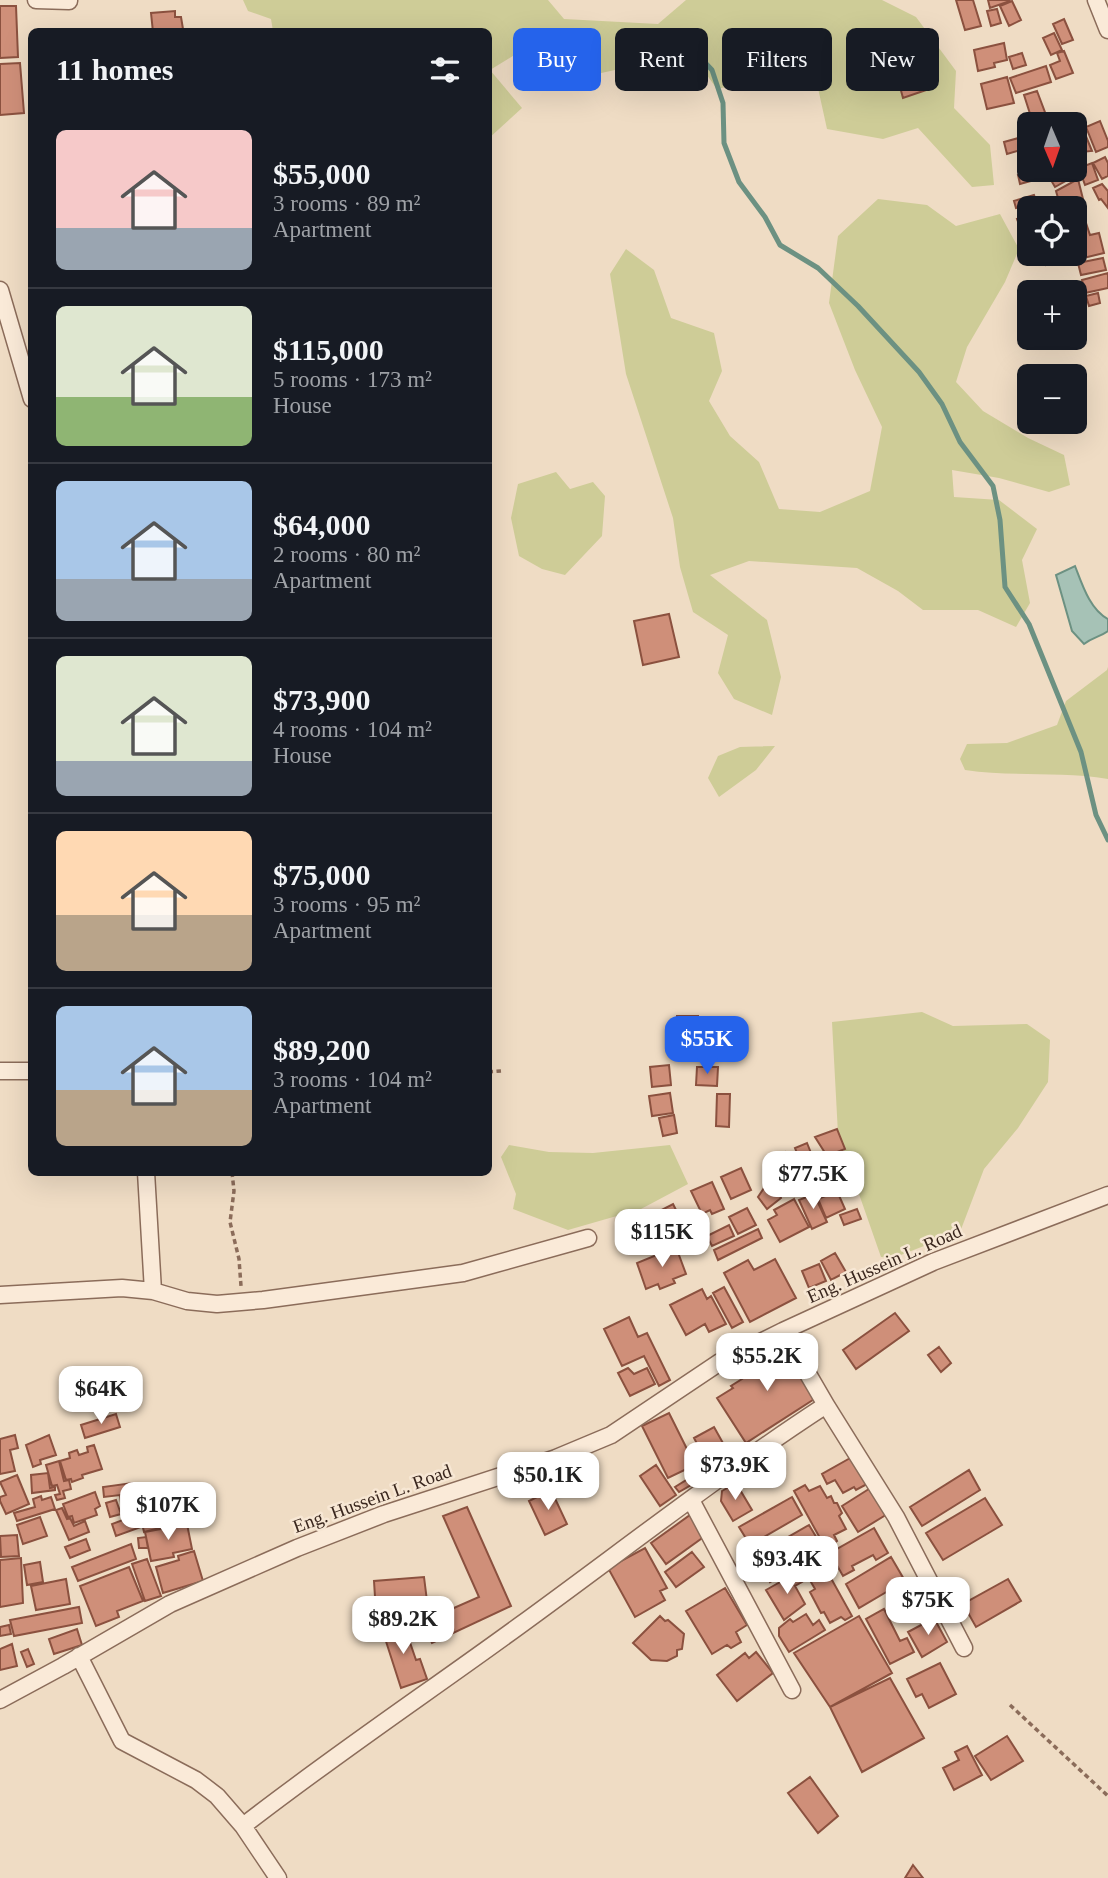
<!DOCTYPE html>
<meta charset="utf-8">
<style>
:root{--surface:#171b24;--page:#20242c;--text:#f1f3f6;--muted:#9ea1a6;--line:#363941;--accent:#2563eb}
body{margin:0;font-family:Georgia,serif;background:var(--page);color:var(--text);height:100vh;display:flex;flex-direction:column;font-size:26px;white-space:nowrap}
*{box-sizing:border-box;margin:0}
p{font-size:23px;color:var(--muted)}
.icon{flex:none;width:38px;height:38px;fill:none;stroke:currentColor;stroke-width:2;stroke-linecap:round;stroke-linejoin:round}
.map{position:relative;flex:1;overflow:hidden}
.details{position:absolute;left:28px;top:28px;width:464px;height:1148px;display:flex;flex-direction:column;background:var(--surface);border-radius:10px;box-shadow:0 7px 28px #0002}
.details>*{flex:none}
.guide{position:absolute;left:513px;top:28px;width:490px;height:63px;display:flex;gap:14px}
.needle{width:46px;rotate:178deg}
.tools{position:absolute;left:1017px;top:112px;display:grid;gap:14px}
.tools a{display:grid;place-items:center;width:70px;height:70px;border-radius:10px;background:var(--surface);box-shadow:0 7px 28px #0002;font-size:35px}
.price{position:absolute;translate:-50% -60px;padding:0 16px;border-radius:14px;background:#fff;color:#222;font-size:23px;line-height:46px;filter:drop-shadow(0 2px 4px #0008)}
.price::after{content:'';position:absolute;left:50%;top:42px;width:21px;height:16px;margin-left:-10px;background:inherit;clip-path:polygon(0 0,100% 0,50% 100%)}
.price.active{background:var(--accent);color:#fff}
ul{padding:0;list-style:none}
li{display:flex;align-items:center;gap:21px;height:175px;padding:0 28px}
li+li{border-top:2px solid var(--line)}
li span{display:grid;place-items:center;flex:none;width:196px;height:140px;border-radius:10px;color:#555}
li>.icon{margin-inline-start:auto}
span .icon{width:84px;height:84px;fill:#fffc;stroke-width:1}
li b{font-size:30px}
h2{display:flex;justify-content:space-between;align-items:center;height:84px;padding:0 28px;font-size:30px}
.tag{padding:0 24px;border-radius:10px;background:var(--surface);box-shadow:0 7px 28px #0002;font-size:24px;line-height:63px}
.tag.active{background:var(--accent);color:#fff}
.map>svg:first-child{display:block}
.green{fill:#cecc97}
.water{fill:#a6c2b6;stroke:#6c9182;stroke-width:2}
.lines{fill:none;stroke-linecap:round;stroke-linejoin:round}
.stream{stroke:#6c9182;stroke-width:5}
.building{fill:#cf8f79;stroke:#8b513f;stroke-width:2}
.minor-casing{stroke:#8b6c5a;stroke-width:19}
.path{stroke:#8b6c5a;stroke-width:3.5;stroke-dasharray:5 3.5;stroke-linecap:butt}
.minor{stroke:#faead8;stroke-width:16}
.labels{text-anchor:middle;stroke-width:5;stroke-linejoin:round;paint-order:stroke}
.street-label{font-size:19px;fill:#3a271e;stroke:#f7e7d4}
</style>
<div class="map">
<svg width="1108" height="1878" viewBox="0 0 1108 1878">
<rect width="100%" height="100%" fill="#efdcc4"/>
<path class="green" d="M243,0H548L564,19L658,24L686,0H882L916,17L956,71L954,108L990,145L994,185L972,187L918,128L883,139L827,129L816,79L785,74L717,89L691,53L570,80L521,51L490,70L522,108L488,139V32L273,31L271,19L248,11Z
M878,199L927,205L956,226L1000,214L1019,249L1005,282L967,347L956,382L983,411L1028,438L1064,455L1070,485L1049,492L999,478L952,470L954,497L999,500L1037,529L1022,560L1030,603L1016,627L978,610H923L898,591L857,568L749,561L710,575L767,620L781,677L772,715L734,699L718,673L728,635L693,612L680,567L673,518L626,374L610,274L626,249L654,270L671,318L714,333L722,371L709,401L730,436L759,462L779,509L820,512L870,491L882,427L855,370L829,303L838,236Z
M556,472L570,489L593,482L605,496L602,536L565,575L542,569L519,556L511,518L518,484Z
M1108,667V779C1060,771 1013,777 965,770L960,759L967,744L1007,743L1057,725L1066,701L1107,670Z
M775,746L756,770L719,797L708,778L718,756L740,747Z
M922,1012L953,1026L1027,1024L1050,1040L1048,1082L1018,1128L984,1169L960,1232L893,1258L881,1257L838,1134L832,1022Z
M509,1145L549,1152L593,1153L670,1145L688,1184L641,1209L568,1230L513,1209L516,1194L501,1157Z"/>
<path class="water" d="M1075,566C1082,584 1090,610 1108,619V631C1100,637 1093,637 1084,644L1072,631L1056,575Z"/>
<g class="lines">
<path class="stream" d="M681,37L712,70L723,103L724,143L739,182L765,217L780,245L818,268L858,306L919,372L942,404L960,442L993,486L1000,520L1005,587L1029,624L1081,752L1096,815L1108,840"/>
</g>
<path class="building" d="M956,0H973L981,26L965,30Z
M988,0H1009L1010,1L990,8Z
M1012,1L1021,20L1009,26L1000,6Z
M0,6H16L18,57L0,58Z
M997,9L1001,23L991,26L987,11Z
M175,11V17H181L183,29L176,32H153L151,13Z
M1064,19L1073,40L1062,44L1053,24Z
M1054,33L1062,50L1051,55L1043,38Z
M1004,43L1007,60L994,63L995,67L978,71L974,50Z
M1064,51L1073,73L1056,79L1050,65L1060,61L1057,53Z
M1022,53L1026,65L1013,69L1009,57Z
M20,63L24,113L0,115V64Z
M1046,66L1051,82L1016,93L1010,78Z
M1007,77L1014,103L987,109L981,84Z
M923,79L926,90L903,98L900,87Z
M1037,91L1046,115L1032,120L1024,95Z
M1100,121L1108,141V147L1096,152L1086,127Z
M1083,129L1092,151L1081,152L1074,135Z
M1022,137L1024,149L1007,154L1004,142Z
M1105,157L1108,163V176L1102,179L1093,163Z
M1092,163L1098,180L1085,185L1079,168Z
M1074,167L1078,174L1055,187L1048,175L1057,170H1074Z
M1036,171L1038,179L1020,184L1018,175Z
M1078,179L1083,199L1060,205L1056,191Z
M1102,184L1108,191V208L1101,199L1099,200L1093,188Z
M1034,195L1037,203L1016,208L1014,201Z
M1029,215V230L1022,233L1017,219Z
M1086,223L1090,235L1099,233L1104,253L1071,261L1069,254H1074V226Z
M1042,254H1064L1065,259L1046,265Z
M1103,258L1106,270L1081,275L1078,263Z
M1108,273V288L1085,293L1082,280Z
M1098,293L1100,303L1089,306L1086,296Z
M669,614L679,657L643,665L634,621Z
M677,1016H698L697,1056L676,1055Z
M704,1031H717V1060H704Z
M669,1065L671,1085L652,1087L650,1067Z
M697,1067H718L717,1086L696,1085Z
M670,1093L673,1113L652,1116L649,1096Z
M717,1094H730L729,1127L716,1126Z
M674,1115L677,1133L663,1136L659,1118Z
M837,1129L845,1149L827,1156L815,1137Z
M807,1143L815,1163L803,1168L795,1148Z
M785,1152L792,1169L782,1173L780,1170L771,1173L765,1160Z
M741,1168L751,1190L731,1199L721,1177Z
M820,1173H830L836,1188L818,1195L812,1179Z
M807,1177L812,1189L795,1196L790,1183Z
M712,1182L724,1209L712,1214L710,1210L702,1214L691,1191Z
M776,1187L781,1198L767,1209L758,1197L764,1188Z
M837,1191L845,1209L826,1218L818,1199Z
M814,1194L827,1222L812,1229L799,1200Z
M794,1199L809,1227L780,1242L768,1220L777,1215L774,1210Z
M673,1204L682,1222H691L699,1236L668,1247L650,1216Z
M747,1208L756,1225L738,1234L729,1217Z
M857,1209L861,1219L844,1225L840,1215Z
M729,1225L734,1236L712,1246L707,1236Z
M758,1229L762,1238L718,1260L714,1250Z
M676,1247L686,1274L673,1279L675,1283L660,1289L658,1284L646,1289L637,1263Z
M835,1253L846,1272L831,1280L821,1261Z
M775,1259L796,1298L750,1322L724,1273L748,1260L754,1270Z
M819,1264L826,1281L809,1288L802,1271Z
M724,1287L743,1322L732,1328L713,1293Z
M702,1289L707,1299L711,1296L726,1324L709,1332L705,1324L686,1335L670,1305Z
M895,1313L909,1331L856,1369L843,1350Z
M629,1317L638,1337L647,1333L670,1380L659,1386L644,1356L622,1366L604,1329Z
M782,1340L819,1396L746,1443L717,1398L733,1388L731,1386L742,1379L738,1373L767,1354L765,1351Z
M939,1347L951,1363L941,1372L928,1355Z
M628,1368L634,1374L647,1368L655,1384L630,1396L618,1373Z
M669,1413L695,1465L668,1478L642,1426Z
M116,1414L120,1427L85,1438L81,1425Z
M714,1427L728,1452L707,1463L694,1438Z
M15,1435L18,1448L10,1450L15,1471L0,1474V1439Z
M49,1435L56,1455L40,1460L41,1464L33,1467L26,1445Z
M94,1445L102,1469L82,1475L83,1478L72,1482L71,1479L66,1480L60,1461L70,1458L69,1453L77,1450L79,1455L88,1452L87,1447Z
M852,1457L867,1484L856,1490L854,1487L843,1493L835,1480L827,1484L822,1474Z
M59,1461L64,1481L69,1480L71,1489L63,1491L65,1498L57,1500L55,1495L60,1494L57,1485L52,1486L46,1465Z
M656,1465L676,1495L660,1506L640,1476Z
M969,1470L980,1490L922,1526L910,1507Z
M48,1473L50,1488L55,1487V1490L32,1493L31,1475Z
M17,1475L29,1504L6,1514L0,1501V1497L6,1495L0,1482Z
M688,1479L691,1485L679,1492L675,1487Z
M132,1483L136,1508L122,1510L120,1495L104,1497L103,1487Z
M736,1483L752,1510L733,1521L721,1501L722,1491Z
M805,1485L809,1491L820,1486L827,1498L831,1496L834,1503H837L842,1513L839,1516L846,1529L834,1535L837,1541L826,1549L794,1491Z
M872,1487L889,1513L858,1532L842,1506Z
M551,1490L567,1524L545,1535L529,1501Z
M95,1492L100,1506L95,1509L97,1515L74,1523L72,1516L68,1517L63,1504Z
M41,1496L42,1500L51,1497L55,1509L17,1521L14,1513L35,1507L33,1499Z
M792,1497L802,1515L750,1545L739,1527Z
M985,1498L1002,1525L943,1560L926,1533Z
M116,1500L121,1514L110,1517L106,1503Z
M467,1507L511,1606L432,1643L422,1622L479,1597L443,1516Z
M62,1508L67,1519L70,1518L74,1526L85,1521L89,1532L69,1540L56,1510Z
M185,1508L188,1521L144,1532L141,1519Z
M136,1515L141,1527L116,1536L112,1524Z
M690,1515L705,1536L666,1564L651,1543Z
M40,1517L47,1536L23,1544L17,1525Z
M187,1524L192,1549L173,1553L174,1557L151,1561L145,1532Z
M809,1525L824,1550L770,1582L755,1556Z
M874,1528L888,1553L876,1560L873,1555L852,1566L854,1570L843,1576L830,1553Z
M17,1535L19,1556L1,1557L0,1536Z
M146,1537L148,1548H139L138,1538Z
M86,1539L90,1550L70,1558L65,1547Z
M131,1544L136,1559L78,1581L72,1567Z
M645,1548L667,1588L660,1591L665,1600L635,1617L608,1568Z
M194,1551L203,1581L163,1593L156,1567L179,1560L178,1556Z
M692,1552L704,1567L676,1587L665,1572Z
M891,1557L905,1581L859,1608L846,1584Z
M21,1558L23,1603L0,1607V1560Z
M147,1559L161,1596L145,1601L132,1564Z
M40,1562L43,1582L27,1585L24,1565Z
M820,1562H822L852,1616L845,1620L841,1617L830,1623L824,1612L821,1613L810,1592L815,1589L808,1577L823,1569Z
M129,1567L143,1601L117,1611L119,1617L96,1626L80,1586Z
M796,1573L802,1582L795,1586L805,1604L784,1620L766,1590Z
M424,1577L428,1609L376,1613L374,1581Z
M66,1579L70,1604L36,1610L31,1586Z
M1008,1579L1021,1601L976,1627L963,1604Z
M725,1588L747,1625L736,1632L741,1642L731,1648L727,1645L712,1654L686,1611Z
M79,1607L82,1623L14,1636L10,1620Z
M884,1609L900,1641L907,1638L914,1652L890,1664L866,1619Z
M806,1614L813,1625L819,1620L825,1630L789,1652L779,1636V1628L790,1619L793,1622Z
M660,1616L665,1621L668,1620L684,1634L682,1649L677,1650V1656L667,1661L651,1660L633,1643Z
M859,1616L892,1673L830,1707L794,1653Z
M934,1618L947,1642L922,1657L908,1632Z
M403,1622L416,1660L420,1659L427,1679L401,1688L382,1629Z
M9,1625L11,1634L0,1636V1627Z
M77,1629L82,1645L54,1654L49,1639Z
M12,1644L17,1666L0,1670V1649Z
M28,1649L34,1664L27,1667L21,1652Z
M756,1652L773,1673L737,1701L717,1675L745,1653L749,1658Z
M940,1663L956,1694L929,1708L922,1694L916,1697L907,1679Z
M890,1678L924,1738L862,1772L830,1707Z
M1007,1736L1023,1761L991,1780L975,1756Z
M967,1746L982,1775L954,1790L943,1768L959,1760L955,1752Z
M810,1777L838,1816L818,1833L788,1793Z
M913,1865L923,1878H905Z"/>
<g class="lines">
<g class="minor-casing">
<path id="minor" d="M36,0L69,1
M1096,0L1108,30
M0,290L32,399
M0,1071H32
M146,1172L153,1291
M0,1295L122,1288L153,1291L187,1301L217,1304L263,1300L463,1273L588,1238
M826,1405L896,1517L964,1648
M691,1500L792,1690
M79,1656L122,1741L196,1780L217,1796L243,1826L278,1878
M0,1700L63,1666L170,1604L297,1548L384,1514L556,1458L611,1435L720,1362L783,1331L933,1262L1108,1195
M243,1826C333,1756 427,1693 519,1626C621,1552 720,1474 826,1405L783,1331"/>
</g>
<path class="path" d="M488,1072L501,1071
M232,1172L234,1191L230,1222L239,1259L241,1286
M1010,1705L1108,1796"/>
<use href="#minor" class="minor"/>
</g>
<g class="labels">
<g class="street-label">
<text transform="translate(884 1263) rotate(-24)" y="7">Eng. Hussein L. Road</text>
<text transform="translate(372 1498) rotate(-20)" y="7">Eng. Hussein L. Road</text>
</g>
</g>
</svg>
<div class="tools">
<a><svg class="needle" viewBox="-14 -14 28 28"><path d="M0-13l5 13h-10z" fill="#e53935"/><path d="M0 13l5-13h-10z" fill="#9ea1a6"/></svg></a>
<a><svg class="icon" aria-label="locate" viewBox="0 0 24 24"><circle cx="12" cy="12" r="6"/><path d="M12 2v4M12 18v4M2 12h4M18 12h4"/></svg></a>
<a>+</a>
<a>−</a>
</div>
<b class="price active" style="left:707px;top:1076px">$55K</b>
<b class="price" style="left:813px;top:1211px">$77.5K</b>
<b class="price" style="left:662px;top:1269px">$115K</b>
<b class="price" style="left:767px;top:1393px">$55.2K</b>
<b class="price" style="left:101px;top:1426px">$64K</b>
<b class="price" style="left:735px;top:1502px">$73.9K</b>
<b class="price" style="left:548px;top:1512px">$50.1K</b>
<b class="price" style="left:168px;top:1542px">$107K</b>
<b class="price" style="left:787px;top:1596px">$93.4K</b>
<b class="price" style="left:928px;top:1637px">$75K</b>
<b class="price" style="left:403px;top:1656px">$89.2K</b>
<div class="guide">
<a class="tag active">Buy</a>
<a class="tag">Rent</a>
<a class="tag">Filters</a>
<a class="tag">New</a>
</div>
<section class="details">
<h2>11 homes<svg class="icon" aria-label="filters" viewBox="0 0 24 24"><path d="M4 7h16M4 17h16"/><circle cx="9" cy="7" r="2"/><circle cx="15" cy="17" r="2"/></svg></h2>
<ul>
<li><span style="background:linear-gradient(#f6c9c9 70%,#9aa5b1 0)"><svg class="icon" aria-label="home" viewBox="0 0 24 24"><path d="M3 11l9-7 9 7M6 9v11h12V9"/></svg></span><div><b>$55,000</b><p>3 rooms · 89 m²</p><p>Apartment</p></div></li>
<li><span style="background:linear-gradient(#dfe7d0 65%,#8fb573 0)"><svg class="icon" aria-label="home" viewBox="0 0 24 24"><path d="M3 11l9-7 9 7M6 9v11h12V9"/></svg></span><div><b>$115,000</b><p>5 rooms · 173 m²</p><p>House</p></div></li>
<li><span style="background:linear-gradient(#a9c7e8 70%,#9aa5b1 0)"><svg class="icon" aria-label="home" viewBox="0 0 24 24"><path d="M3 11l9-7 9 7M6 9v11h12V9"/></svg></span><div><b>$64,000</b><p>2 rooms · 80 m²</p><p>Apartment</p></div></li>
<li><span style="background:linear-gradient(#dfe7d0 75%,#9aa5b1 0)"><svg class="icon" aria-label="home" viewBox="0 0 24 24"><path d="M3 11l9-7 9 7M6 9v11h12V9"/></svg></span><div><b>$73,900</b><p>4 rooms · 104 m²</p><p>House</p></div></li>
<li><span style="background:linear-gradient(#ffd9b3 60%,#b9a48a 0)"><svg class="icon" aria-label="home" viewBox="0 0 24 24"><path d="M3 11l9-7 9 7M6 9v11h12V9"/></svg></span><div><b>$75,000</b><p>3 rooms · 95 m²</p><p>Apartment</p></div></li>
<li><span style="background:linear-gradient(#a9c7e8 60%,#b9a48a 0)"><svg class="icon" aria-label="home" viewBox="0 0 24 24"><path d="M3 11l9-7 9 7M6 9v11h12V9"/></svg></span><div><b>$89,200</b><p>3 rooms · 104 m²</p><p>Apartment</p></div></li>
</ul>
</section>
</div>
